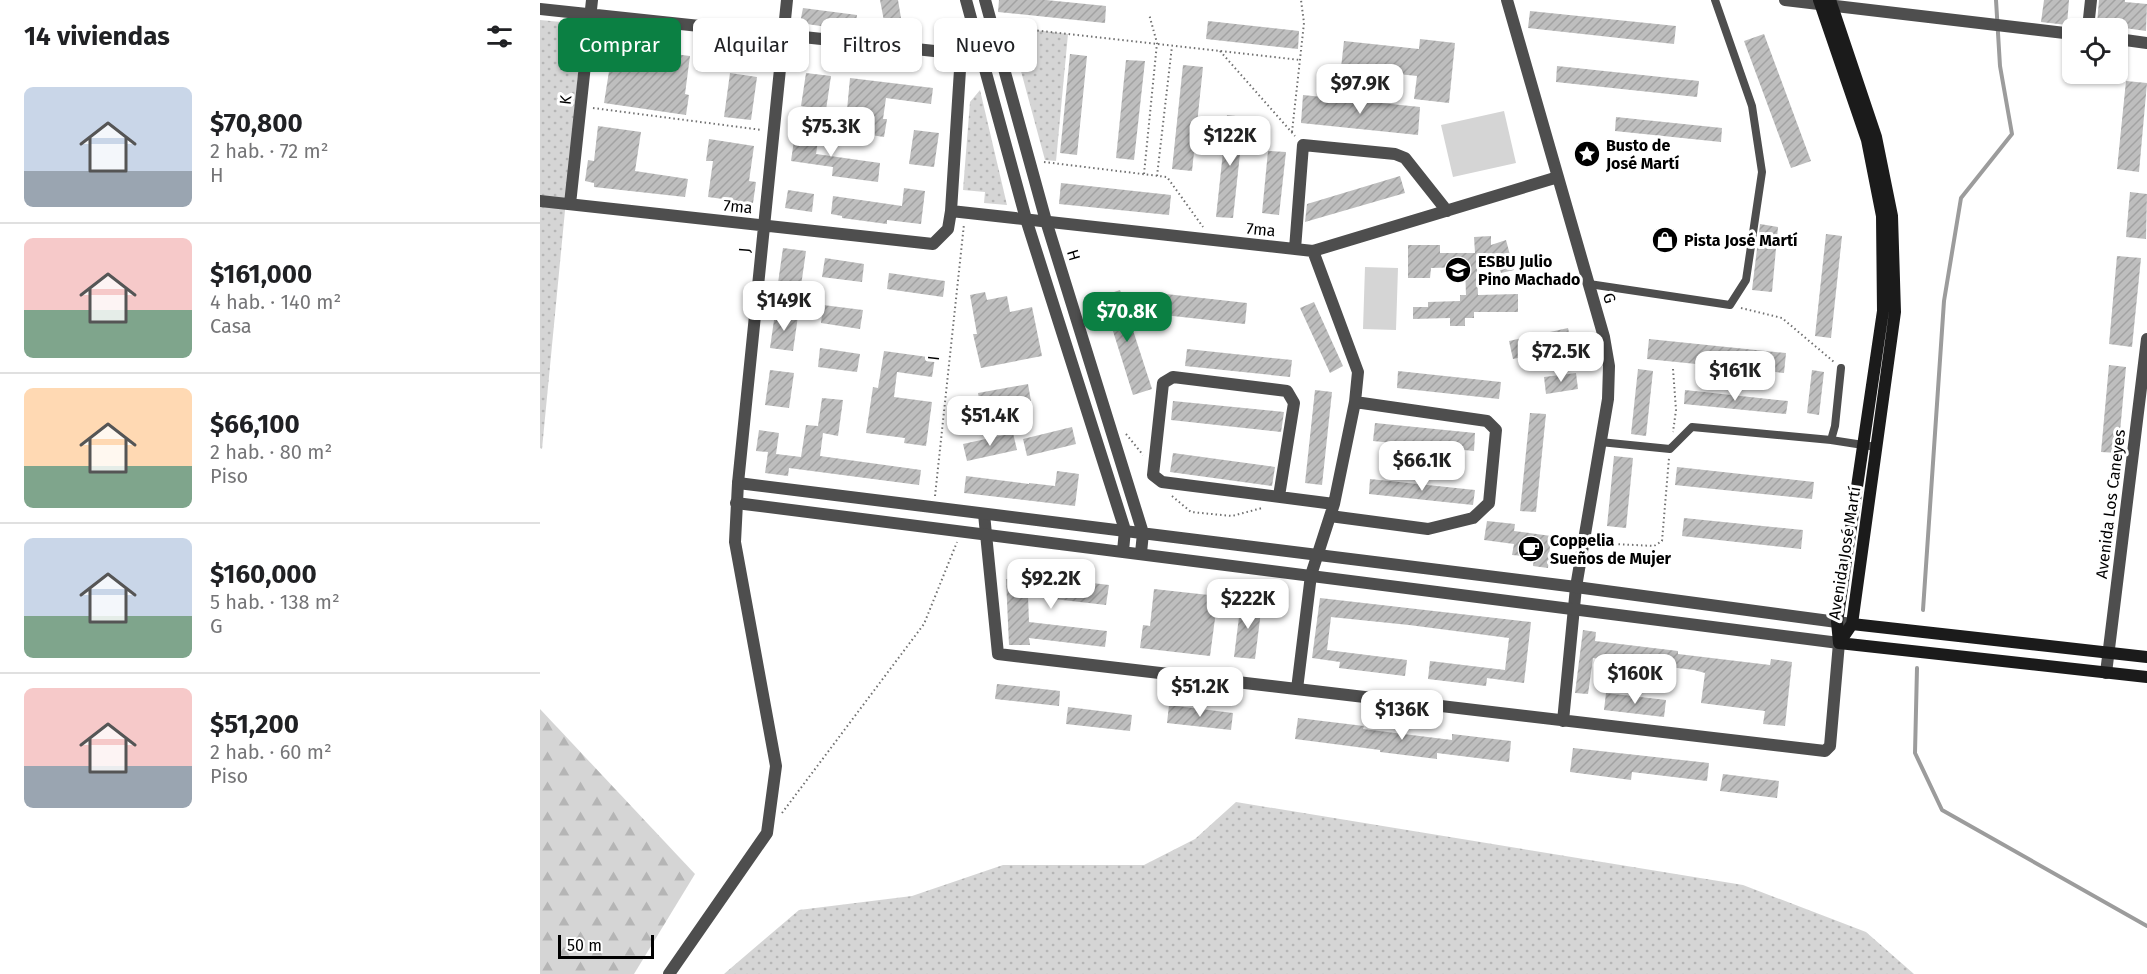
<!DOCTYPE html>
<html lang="es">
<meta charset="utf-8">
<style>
:root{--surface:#fff;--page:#f6f6f6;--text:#202124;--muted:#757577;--line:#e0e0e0;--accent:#0b8043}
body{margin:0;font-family:"Fira Sans",sans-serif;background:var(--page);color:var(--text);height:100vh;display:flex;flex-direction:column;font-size:22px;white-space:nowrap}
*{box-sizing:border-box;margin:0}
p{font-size:20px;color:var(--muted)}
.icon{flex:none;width:33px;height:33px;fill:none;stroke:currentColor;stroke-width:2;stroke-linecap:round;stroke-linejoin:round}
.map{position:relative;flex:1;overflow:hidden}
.drawer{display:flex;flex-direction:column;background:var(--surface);width:540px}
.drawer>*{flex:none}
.hud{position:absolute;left:18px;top:18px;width:570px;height:54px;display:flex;gap:12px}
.controls{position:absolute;left:1522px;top:18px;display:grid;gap:12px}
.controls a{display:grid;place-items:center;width:66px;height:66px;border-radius:9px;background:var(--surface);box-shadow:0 2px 4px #0004;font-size:30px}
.scale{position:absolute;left:18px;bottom:15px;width:96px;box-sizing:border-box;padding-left:6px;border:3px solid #000;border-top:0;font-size:16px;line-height:21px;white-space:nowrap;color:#000;-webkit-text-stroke:4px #fff;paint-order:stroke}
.price{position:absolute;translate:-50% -51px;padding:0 14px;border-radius:12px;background:#fff;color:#222;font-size:20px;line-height:39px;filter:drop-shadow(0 2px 3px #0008)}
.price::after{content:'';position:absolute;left:50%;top:36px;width:18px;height:14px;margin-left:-9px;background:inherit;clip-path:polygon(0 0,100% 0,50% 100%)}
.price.selected{background:var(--accent);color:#fff}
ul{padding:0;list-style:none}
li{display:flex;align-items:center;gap:18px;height:150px;padding:0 24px}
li+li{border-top:2px solid var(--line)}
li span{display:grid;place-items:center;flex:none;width:168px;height:120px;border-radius:9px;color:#555}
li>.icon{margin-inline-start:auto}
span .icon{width:72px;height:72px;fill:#fffc;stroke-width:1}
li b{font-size:26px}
h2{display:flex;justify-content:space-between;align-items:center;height:72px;padding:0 24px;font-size:26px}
.tag{padding:0 21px;border-radius:9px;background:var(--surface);box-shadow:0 2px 4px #0004;font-size:21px;line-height:54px}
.tag.selected{background:var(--accent);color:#fff}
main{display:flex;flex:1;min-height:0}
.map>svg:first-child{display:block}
.grass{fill:url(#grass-dots)}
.forest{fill:url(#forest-firs)}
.pitch{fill:#d5d5d5}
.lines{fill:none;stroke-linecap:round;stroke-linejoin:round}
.stream{stroke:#9c9c9c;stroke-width:4}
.building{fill:url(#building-hatch)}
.path{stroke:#707070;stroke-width:2;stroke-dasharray:1.5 3;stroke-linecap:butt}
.service{stroke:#4e4e4e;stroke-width:8}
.minor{stroke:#4e4e4e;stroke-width:12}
.tertiary{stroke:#4e4e4e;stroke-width:12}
.secondary{stroke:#1b1b1b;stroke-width:12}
.labels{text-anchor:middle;stroke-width:6;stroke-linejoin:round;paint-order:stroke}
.street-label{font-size:16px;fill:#000;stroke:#fff}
.poi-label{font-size:16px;font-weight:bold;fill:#000;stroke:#fff;text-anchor:start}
</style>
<main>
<section class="drawer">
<h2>14 viviendas<svg class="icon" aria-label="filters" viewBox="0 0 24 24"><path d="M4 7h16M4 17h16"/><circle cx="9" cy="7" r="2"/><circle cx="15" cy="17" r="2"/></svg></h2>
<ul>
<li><span style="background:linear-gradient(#c9d6e8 70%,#9aa5b1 0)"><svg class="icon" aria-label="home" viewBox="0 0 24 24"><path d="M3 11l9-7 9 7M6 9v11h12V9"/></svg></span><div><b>$70,800</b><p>2 hab. · 72 m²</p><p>H</p></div></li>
<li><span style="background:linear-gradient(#f6c9c9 60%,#7fa58c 0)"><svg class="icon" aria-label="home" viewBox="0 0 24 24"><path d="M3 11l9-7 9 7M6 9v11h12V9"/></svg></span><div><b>$161,000</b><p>4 hab. · 140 m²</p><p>Casa</p></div></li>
<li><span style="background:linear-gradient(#ffd9b3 65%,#7fa58c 0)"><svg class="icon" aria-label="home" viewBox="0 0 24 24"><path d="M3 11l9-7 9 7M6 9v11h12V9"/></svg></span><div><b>$66,100</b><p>2 hab. · 80 m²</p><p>Piso</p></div></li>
<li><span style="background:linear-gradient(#c9d6e8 65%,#7fa58c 0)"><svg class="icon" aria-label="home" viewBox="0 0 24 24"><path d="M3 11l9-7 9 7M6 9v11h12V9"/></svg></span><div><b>$160,000</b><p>5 hab. · 138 m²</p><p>G</p></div></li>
<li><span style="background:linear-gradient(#f6c9c9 65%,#9aa5b1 0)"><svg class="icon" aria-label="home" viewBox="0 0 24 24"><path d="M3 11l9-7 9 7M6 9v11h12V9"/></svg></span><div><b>$51,200</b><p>2 hab. · 60 m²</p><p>Piso</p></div></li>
</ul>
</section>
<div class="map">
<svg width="1607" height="974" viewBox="0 0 1607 974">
<defs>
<pattern id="grass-dots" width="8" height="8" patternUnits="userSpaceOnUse" patternTransform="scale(1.5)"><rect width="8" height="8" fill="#d5d5d5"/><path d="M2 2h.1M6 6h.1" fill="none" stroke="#b5b5b5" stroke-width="1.8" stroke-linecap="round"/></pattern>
<pattern id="forest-firs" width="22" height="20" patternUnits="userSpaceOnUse" patternTransform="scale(1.5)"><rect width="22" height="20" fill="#d5d5d5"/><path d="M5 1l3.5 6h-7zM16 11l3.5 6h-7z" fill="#b5b5b5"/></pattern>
<pattern id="building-hatch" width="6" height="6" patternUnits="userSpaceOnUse" patternTransform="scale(1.5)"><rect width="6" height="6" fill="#bebebe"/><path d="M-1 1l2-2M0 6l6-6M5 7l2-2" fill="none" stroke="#a2a2a2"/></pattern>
</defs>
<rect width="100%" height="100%" fill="#fff"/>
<path class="grass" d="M0,20L43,24L2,449L0,448Z
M469,27L528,34L516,161L505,160Z
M440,90L467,205L444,203L445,192L423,190L430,102Z
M696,802L1203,885L1326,932L1374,974H184L259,910L372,896L463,865H604L655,839Z"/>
<path class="forest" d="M0,709L155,874L94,974H0Z"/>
<path class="pitch" d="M964,111L976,163L913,177L901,125Z
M825,267L858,268L856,330L823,329Z"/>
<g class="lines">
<path class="stream" d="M1383,610L1404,301L1421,198L1472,134L1460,66L1456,0
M1377,668L1375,753L1402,810L1607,926"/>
</g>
<path class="building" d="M340,0H358L361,18L344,21Z
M459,0H506L566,6L565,23L458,12Z
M1504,0H1529L1527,25L1501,22Z
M1559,0H1585V2L1607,4L1606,31L1557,24Z
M263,8L317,15L315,31L260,23Z
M990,11L1136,26L1134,44L988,28Z
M668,21L759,31L758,49L666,39Z
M1224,34L1271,161L1251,168L1204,41Z
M880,39L915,43L909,103L874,99L877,76L801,68L804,41L879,49Z
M110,51L150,56L145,94L149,95L146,115L64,103L70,65L107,70Z
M530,54L547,56L537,155L520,153Z
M586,60L605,61L594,160L576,158Z
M643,65L663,67L652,171L632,169Z
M1017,66L1159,81L1157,97L1016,82Z
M190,73L217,77L211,120L184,117Z
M266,73L291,76L286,110L261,106Z
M310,78L393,88L391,104L346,98L343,119H347L344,137L305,131Z
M1586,81L1607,83L1599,172L1577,169Z
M763,95L880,107L878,135L761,123Z
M687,115L704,117L693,218L676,217Z
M1076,117L1182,128L1181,142L1075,131Z
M58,126L101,132L95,171L148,179L145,197L54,187V183L45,181L48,160L54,161Z
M256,126L280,129L276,154L340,163L338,182L292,176L293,167L251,161Z
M374,130L399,133L394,167L369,164Z
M169,139L214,146L209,181L216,182L213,203L168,197L173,161H166Z
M728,151L746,152L739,215L722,213Z
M860,176L865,193L765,222L767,204Z
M521,183L631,195L629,215L519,204Z
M364,188L385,191L381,224L347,220V224L302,218V216L291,214L293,196L362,206Z
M248,190L274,194L272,212L245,208Z
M1590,192L1607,194L1606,239L1586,237Z
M1220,224L1238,227L1232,292L1212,290Z
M1286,234L1302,236L1291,338L1275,336Z
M951,236V245L966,240L974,270L961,273L959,267H937L938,295L978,294V312H934V318H925V326H910V318L873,319V307H888V302L920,301V295H926L925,267L891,268L890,278H868V245H900V253H935L934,237Z
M243,248L266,251L261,286L238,283Z
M1577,256L1601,258L1592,347L1569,344Z
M285,258L324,264L322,282L282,277Z
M349,273L405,281L403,297L347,289Z
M580,290L612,389L593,395L562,296Z
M445,292L447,300L467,296L470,312L492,307L502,356L441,368L433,334H437L430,295Z
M608,292L707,303L705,324L606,313Z
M774,302L803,366L790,373L760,308Z
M283,305L323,310L320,329L281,323Z
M235,313L258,316L253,351L230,348Z
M1028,328L1032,346L973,359L969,341Z
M1109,339L1246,353L1244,373L1107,359Z
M280,348L320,354L317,372L278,367Z
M647,349L752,360L750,377L645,366Z
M344,351L395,358L392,377L357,372L354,397L392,402L386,446L364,443L365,438L326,433L333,387L338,388Z
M1569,365L1586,367L1578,453L1561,452Z
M1098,369L1113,371L1106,436L1091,434Z
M230,370L254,373L249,408L225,405Z
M1272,370L1284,372L1279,415L1267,413Z
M858,371L961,382L959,399L857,388Z
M1036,373L1038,389L1006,394L1004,377Z
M488,384L491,401L441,410L438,393Z
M775,390L792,392L782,485L765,483Z
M1145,390L1248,401L1246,414L1144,404Z
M282,398L303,400L298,436L283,433L280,456L381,470L379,485L249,468L248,476L225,473L228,452L216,451L219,430L239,433L236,454L261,457L266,425L278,426Z
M633,401L744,412L741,432L631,420Z
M990,413L1006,414L996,512L980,511Z
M835,423L935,433L934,451L833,441Z
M532,427L536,444L487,456L483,439Z
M473,433L477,450L427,461L423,444Z
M633,453L735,467L732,486L630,472Z
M1074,456L1093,458L1086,528L1067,526Z
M1137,467L1274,482L1272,499L1135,485Z
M517,471L539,474L535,506L424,493L426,476L489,484V483L515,486Z
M830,479L935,490L933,505L829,494Z
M1144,518L1263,530L1261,549L1142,536Z
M947,521L975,524L974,531L1011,536L1008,568L993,566L994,557L972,555L974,544L944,540Z
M503,577L569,585L566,605L488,596L489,622L567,631L565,647L489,638L490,645H469L466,579Z
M614,589L678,596L670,656L600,648L603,625L610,626Z
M780,598L991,622L984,683L947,678L946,686L888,679L890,661L965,670L969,638L869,625L791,617L787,650L867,660L865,676L799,668L800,662L772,658Z
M701,601L722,603L715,659L694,657Z
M1043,630L1056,632L1055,641L1138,651V654L1230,665L1231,659L1252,662L1245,726L1223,724L1225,711L1161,703L1165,673L1154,670L1053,658L1048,694L1035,693Z
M457,684L520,691L519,706L455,699Z
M1066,693L1126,700L1124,717L1064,710Z
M629,705L693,713L691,730L627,723Z
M528,707L592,715L590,731L526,724Z
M758,718L824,726L823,729L912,740V734L971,741L969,762L897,753V759L840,752V750L755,739Z
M1033,748L1169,763L1167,781L1092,772L1091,780L1030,772Z
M1183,774L1239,781L1237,798L1180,791Z"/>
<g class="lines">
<path class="path" d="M466,27L760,60
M680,51L755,136
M53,108L222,130
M752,132L764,23L761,0
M504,162L627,177L663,227
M604,174L617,43L609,14
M617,176L632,46
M1201,308L1242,318L1294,362
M1133,369L1136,410L1133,432
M586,434L603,455
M395,496L424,224
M632,496L651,512L692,516L722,508
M1056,543L1114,546L1122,541L1129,458
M242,813L384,624L417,542"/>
<path class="service" d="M1049,284L1190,305L1206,280L1222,172L1212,106L1175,0
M1291,440L1336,447
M1060,442L1130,449L1152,427L1291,440L1295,426L1301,368"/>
<path class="minor" d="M967,0L1064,337L1069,366L1068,399L1036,587L1023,721
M0,9L460,58
M1548,28L1551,0
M0,201L393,244L408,229L411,211L421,54
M30,204L52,0
M411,211L773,251L1018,177
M755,249L763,145L855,154L865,158L907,211
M739,496L754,403L747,391L633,377L623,383L613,475L622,482L794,504
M444,514L458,654L1285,751L1290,746L1299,643
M790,516L888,529L933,518L949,503L956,430L947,421L815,402
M1566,673L1607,339
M757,689L771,575L794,504L815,402L818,372L773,251
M129,974L227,833L236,766L195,542L198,483L247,0"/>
<path class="tertiary" d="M426,0L486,219L585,530L583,551
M445,0L506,221L603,533L601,553
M1245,0L1533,34
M1578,39L1607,43
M198,483L1036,587L1312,624
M196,503L1299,643"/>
<path class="secondary" d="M1279,0L1327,140L1342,216L1343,311L1297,622L1299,643
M1290,0L1336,137L1352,216L1355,312L1312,624L1299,643
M1312,624L1607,657
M1299,643L1607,677"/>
</g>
<defs>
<g id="sight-disc" transform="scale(1.35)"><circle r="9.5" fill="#000" stroke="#fff"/><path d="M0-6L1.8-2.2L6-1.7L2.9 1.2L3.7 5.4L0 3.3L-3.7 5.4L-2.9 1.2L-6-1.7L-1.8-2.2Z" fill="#fff"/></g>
<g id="shop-disc" transform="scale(1.35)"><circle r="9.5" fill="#000" stroke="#fff"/><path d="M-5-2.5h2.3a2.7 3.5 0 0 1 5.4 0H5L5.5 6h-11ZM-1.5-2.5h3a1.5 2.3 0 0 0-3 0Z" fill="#fff"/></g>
<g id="school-disc" transform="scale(1.35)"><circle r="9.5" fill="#000" stroke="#fff"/><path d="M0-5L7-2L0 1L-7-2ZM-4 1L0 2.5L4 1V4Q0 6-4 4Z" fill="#fff"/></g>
<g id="cafe-disc" transform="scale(1.35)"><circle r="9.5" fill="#000" stroke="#fff"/><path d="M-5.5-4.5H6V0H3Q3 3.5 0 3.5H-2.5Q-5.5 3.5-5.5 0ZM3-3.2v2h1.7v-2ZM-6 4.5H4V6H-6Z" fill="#fff"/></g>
</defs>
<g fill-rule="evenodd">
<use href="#sight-disc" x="1047" y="154"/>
<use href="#shop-disc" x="1125" y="240"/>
<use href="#school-disc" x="918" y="270"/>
<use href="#cafe-disc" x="991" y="549"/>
</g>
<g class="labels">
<g class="street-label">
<text transform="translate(25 100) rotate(-84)" y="6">K</text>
<text transform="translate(198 206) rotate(6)" y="6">7ma</text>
<text transform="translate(721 229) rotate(6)" y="6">7ma</text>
<text transform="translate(204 250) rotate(-85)" y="6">J</text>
<text transform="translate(534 255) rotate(73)" y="6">H</text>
<text transform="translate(1070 298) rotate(74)" y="6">G</text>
<text transform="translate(393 358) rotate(-84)" y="6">I</text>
<text transform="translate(1570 504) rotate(-83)" y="6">Avenida Los Caneyes</text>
<text transform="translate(1304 553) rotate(-81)" y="6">Avenida José Martí</text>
</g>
<g class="poi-label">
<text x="1066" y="151">Busto de<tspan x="1066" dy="18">José Martí</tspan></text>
<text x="1144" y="246">Pista José Martí</text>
<text x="938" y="267">ESBU Julio<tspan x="938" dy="18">Pino Machado</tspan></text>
<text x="1010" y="546">Coppelia<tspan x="1010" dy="18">Sueños de Mujer</tspan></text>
</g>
</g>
</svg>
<div class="controls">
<a><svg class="icon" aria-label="locate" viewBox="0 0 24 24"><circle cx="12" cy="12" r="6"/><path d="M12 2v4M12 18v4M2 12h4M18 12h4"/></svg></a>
</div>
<div class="scale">50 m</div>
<b class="price" style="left:820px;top:115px">$97.9K</b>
<b class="price" style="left:291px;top:158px">$75.3K</b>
<b class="price" style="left:690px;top:167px">$122K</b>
<b class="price" style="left:244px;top:332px">$149K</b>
<b class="price selected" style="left:587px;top:343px">$70.8K</b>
<b class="price" style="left:1021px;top:383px">$72.5K</b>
<b class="price" style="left:1195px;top:402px">$161K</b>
<b class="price" style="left:450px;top:447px">$51.4K</b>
<b class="price" style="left:882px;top:492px">$66.1K</b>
<b class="price" style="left:511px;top:610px">$92.2K</b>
<b class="price" style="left:708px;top:630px">$222K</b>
<b class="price" style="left:1095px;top:705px">$160K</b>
<b class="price" style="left:660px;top:718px">$51.2K</b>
<b class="price" style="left:862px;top:741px">$136K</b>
<div class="hud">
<a class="tag selected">Comprar</a>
<a class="tag">Alquilar</a>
<a class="tag">Filtros</a>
<a class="tag">Nuevo</a>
</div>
</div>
</main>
